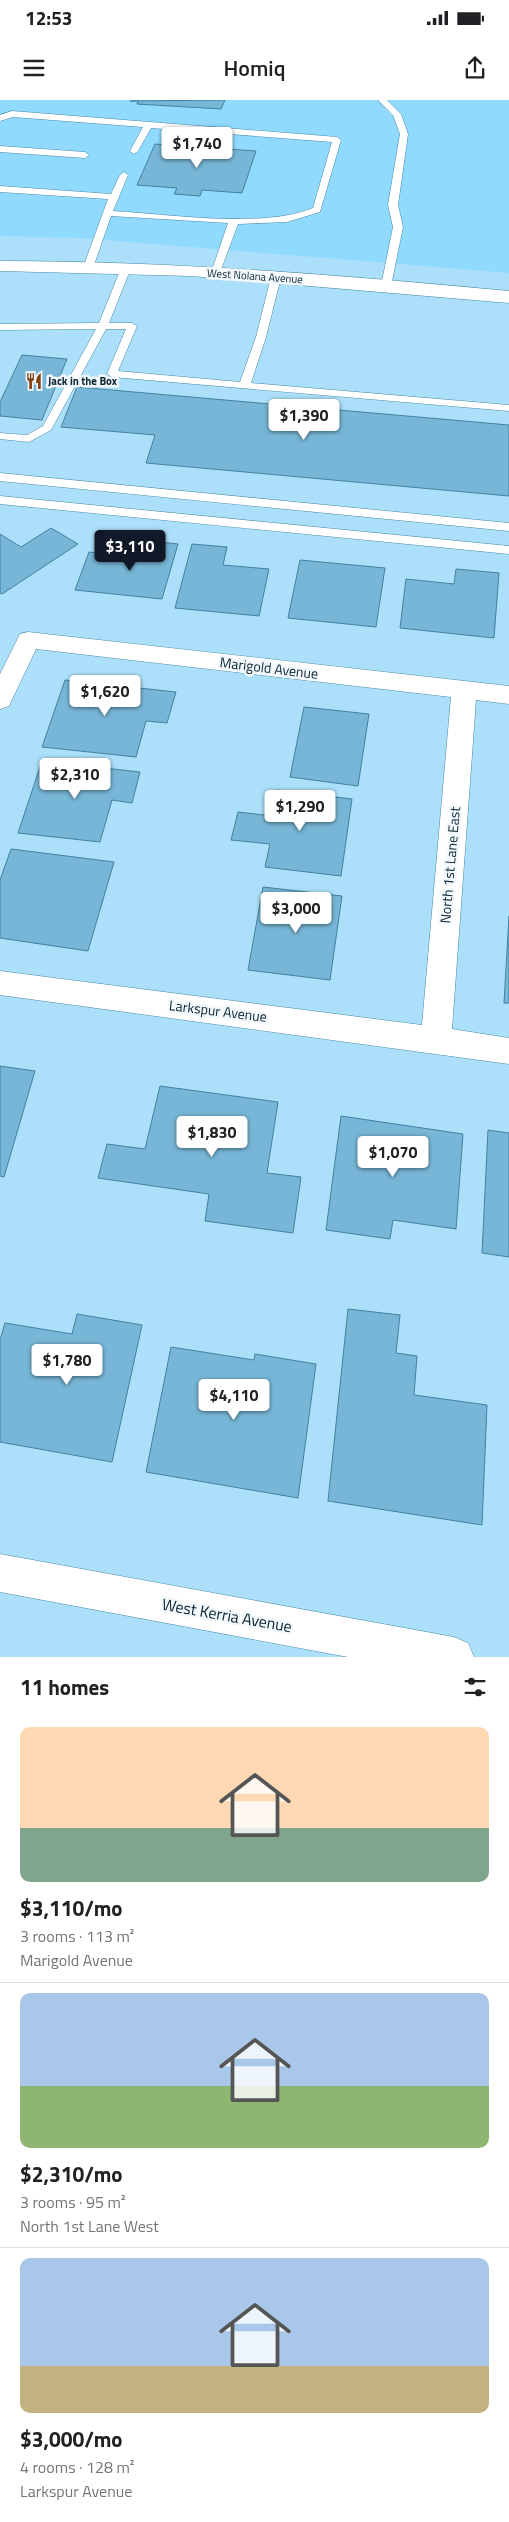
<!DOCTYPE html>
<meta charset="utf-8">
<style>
:root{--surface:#fff;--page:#f2f2f2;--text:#202124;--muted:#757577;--line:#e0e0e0;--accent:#111827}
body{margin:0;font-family:"Titillium Web",sans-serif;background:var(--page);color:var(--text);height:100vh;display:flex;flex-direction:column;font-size:19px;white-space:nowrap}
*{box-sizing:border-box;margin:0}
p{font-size:16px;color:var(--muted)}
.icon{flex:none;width:28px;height:28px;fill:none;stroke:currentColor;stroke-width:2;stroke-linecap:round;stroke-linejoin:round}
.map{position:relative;height:1557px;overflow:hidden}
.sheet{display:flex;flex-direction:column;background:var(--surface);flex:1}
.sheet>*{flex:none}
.price{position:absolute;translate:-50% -42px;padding:0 11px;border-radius:5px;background:#fff;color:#222;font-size:16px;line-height:32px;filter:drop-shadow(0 1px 2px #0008)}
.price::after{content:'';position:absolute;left:50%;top:30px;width:15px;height:11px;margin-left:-8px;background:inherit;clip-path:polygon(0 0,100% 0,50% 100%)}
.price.on{background:var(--accent);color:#fff}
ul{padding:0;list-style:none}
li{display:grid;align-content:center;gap:10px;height:265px;padding:0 20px}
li+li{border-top:1px solid var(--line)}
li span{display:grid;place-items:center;height:155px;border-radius:10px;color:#555}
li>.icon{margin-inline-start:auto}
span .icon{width:90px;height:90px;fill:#fffc;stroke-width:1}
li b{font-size:21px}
h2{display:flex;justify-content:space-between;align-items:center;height:60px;padding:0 20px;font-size:21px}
.status{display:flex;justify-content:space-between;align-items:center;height:35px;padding:0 25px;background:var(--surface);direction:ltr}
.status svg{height:14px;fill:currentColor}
header{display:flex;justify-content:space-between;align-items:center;height:65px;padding:0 20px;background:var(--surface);font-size:22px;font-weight:600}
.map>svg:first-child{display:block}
.built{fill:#90daff}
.building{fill:#77b6d6;stroke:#42819f}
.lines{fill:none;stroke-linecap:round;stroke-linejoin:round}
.lane-casing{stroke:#4988a6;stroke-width:1}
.street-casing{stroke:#4988a6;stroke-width:1}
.secondary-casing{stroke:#4988a6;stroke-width:1}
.lane{fill:#fff;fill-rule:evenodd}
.street{fill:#fff;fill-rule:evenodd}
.secondary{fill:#fff;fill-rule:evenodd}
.labels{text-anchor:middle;stroke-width:5;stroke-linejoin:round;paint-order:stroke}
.far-street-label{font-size:11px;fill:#0a2531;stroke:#f2f8fc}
.far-poi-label{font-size:11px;font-weight:bold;fill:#0a2531;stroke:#f2f8fc;text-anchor:start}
.street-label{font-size:14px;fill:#0a2531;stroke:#f2f8fc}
.near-street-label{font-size:16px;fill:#0a2531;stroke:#f2f8fc}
</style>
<div class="status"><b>12:53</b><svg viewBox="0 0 49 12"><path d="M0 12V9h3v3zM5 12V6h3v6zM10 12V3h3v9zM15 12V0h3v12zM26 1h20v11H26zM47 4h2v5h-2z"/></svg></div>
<header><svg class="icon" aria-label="menu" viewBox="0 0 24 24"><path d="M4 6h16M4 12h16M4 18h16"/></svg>Homiq<svg class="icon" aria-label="share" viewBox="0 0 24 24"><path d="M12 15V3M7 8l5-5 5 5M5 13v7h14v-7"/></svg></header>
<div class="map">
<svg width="509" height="1557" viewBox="0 0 509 1557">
<rect width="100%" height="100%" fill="#acdff9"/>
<path class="built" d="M0,0H509V173L80,138L0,136Z"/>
<path class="building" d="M225,0L221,9L137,4L138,1H130Z
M155,44L256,51L242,93L202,90L200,96L174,94L177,88L137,85Z
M22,255L67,259L42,320L0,316V302Z
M77,287L509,325V396L146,363L155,335L61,327Z
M51,428L78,444L2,494L0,493V434L21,447Z
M143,440L178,444L162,499L75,490L89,452L138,457Z
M192,444L227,447L223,465L269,469L259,516L175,508Z
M300,460L385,468L376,527L288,518Z
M456,469L499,473L494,538L400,528L406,479L454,484Z
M65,580L176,592L167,623L146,621L136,657L42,647Z
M304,607L369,614L358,686L290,677Z
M42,661L140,672L132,703L112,700L100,742L18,733Z
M276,690L352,699L341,776L265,767L270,744L231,740L238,712L272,716Z
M11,749L114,762L88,851L0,838V780Z
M263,787L342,796L330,880L248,870Z
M509,816V903H504Z
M0,966L35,971L4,1077L0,1076Z
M160,986L278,1002L267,1073L301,1077L293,1133L205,1121L209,1094L98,1078L107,1044L145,1049Z
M341,1016L463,1034L456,1129L393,1120L390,1139L326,1130Z
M488,1030L509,1033V1157L482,1153Z
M348,1209L400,1215L396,1253L417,1256L414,1295L487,1305L482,1425L328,1401Z
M77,1214L142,1225L112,1362L0,1342V1240L5,1223L72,1234Z
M171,1247L254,1260L255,1254L316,1264L298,1398L146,1372Z"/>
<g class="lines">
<g class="lane-casing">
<path id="lane" d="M378,0H387L401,14L408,34L398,105L403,127L391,186L386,189L381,186L393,127L388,105L400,34L393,15Z
M12,11L337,37L341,40L320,112L287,122L238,124L219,175L211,173L228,123L111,116L94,165L89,168L84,165L108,99L0,92V86L111,94L120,75L124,72L128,75L113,111C168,114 263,129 313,108L332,42L151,28L138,51L134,54L130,51L143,27L13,17L0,21V15Z
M0,46L85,52L89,55L85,58L0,52Z
M126,165L131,168L109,223H132L137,226L118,271L240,282L256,237L271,177L276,174L281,177L266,237L251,283L509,305V311L112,277L107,274L126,229H106L51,330L29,342L0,339V333L27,335L43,326L96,229L0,230V224L99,223L121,168Z
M0,373L509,423V431L0,381Z
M0,396L509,446V454L0,404Z"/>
</g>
<g class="street-casing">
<path id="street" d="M28,532L509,586V604L476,600L452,929L509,938V964L0,895V871L422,925L451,597L36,549L9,606L0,609V574L20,534Z
M0,1454L454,1537L468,1543L474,1557H348L0,1492Z"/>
</g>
<g class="secondary-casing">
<path id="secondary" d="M0,161C170,161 339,175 509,191V203L191,176L0,171Z"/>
</g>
<use href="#lane" class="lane"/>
<use href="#street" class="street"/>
<use href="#secondary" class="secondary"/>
</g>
<defs>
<g id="restaurant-bare" transform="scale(1.35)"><path d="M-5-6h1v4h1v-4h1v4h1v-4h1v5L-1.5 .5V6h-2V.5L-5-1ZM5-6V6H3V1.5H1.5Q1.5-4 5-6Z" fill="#844111" stroke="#f2f8fc" stroke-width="2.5" paint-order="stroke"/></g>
</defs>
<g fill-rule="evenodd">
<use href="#restaurant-bare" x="34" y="281"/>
</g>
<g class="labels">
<g class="far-street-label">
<text transform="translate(255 176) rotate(4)" y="4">West Nolana Avenue</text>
</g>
<g class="far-poi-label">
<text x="48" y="285">Jack in the Box</text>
</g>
<g class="street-label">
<text transform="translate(269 568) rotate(7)" y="5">Marigold Avenue</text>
<text transform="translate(450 765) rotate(-85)" y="5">North 1st Lane East</text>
<text transform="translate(218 911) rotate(7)" y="5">Larkspur Avenue</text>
</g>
<g class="near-street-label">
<text transform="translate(227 1515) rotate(10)" y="6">West Kerria Avenue</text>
</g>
</g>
</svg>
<b class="price" style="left:197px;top:69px">$1,740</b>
<b class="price" style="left:304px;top:341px">$1,390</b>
<b class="price on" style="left:130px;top:472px">$3,110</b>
<b class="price" style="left:105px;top:617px">$1,620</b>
<b class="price" style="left:75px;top:700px">$2,310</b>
<b class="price" style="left:300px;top:732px">$1,290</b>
<b class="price" style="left:296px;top:834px">$3,000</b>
<b class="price" style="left:212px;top:1058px">$1,830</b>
<b class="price" style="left:393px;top:1078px">$1,070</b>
<b class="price" style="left:67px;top:1286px">$1,780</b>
<b class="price" style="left:234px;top:1321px">$4,110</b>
</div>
<section class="sheet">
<h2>11 homes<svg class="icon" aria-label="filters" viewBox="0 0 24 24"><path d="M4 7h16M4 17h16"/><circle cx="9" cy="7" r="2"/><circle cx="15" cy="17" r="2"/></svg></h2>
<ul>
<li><span style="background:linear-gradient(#ffd9b3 65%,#7fa58c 0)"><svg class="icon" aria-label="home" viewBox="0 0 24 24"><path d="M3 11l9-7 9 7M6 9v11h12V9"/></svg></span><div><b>$3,110/mo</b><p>3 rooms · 113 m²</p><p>Marigold Avenue</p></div></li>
<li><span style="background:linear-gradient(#a9c7e8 60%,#8fb573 0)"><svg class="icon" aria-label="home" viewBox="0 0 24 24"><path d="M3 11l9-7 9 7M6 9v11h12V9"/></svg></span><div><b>$2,310/mo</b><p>3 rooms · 95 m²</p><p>North 1st Lane West</p></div></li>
<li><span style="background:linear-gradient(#a9c7e8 70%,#c2b280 0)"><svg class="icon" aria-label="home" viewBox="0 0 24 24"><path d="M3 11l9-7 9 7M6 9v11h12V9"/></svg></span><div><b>$3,000/mo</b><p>4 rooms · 128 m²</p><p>Larkspur Avenue</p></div></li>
</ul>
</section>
